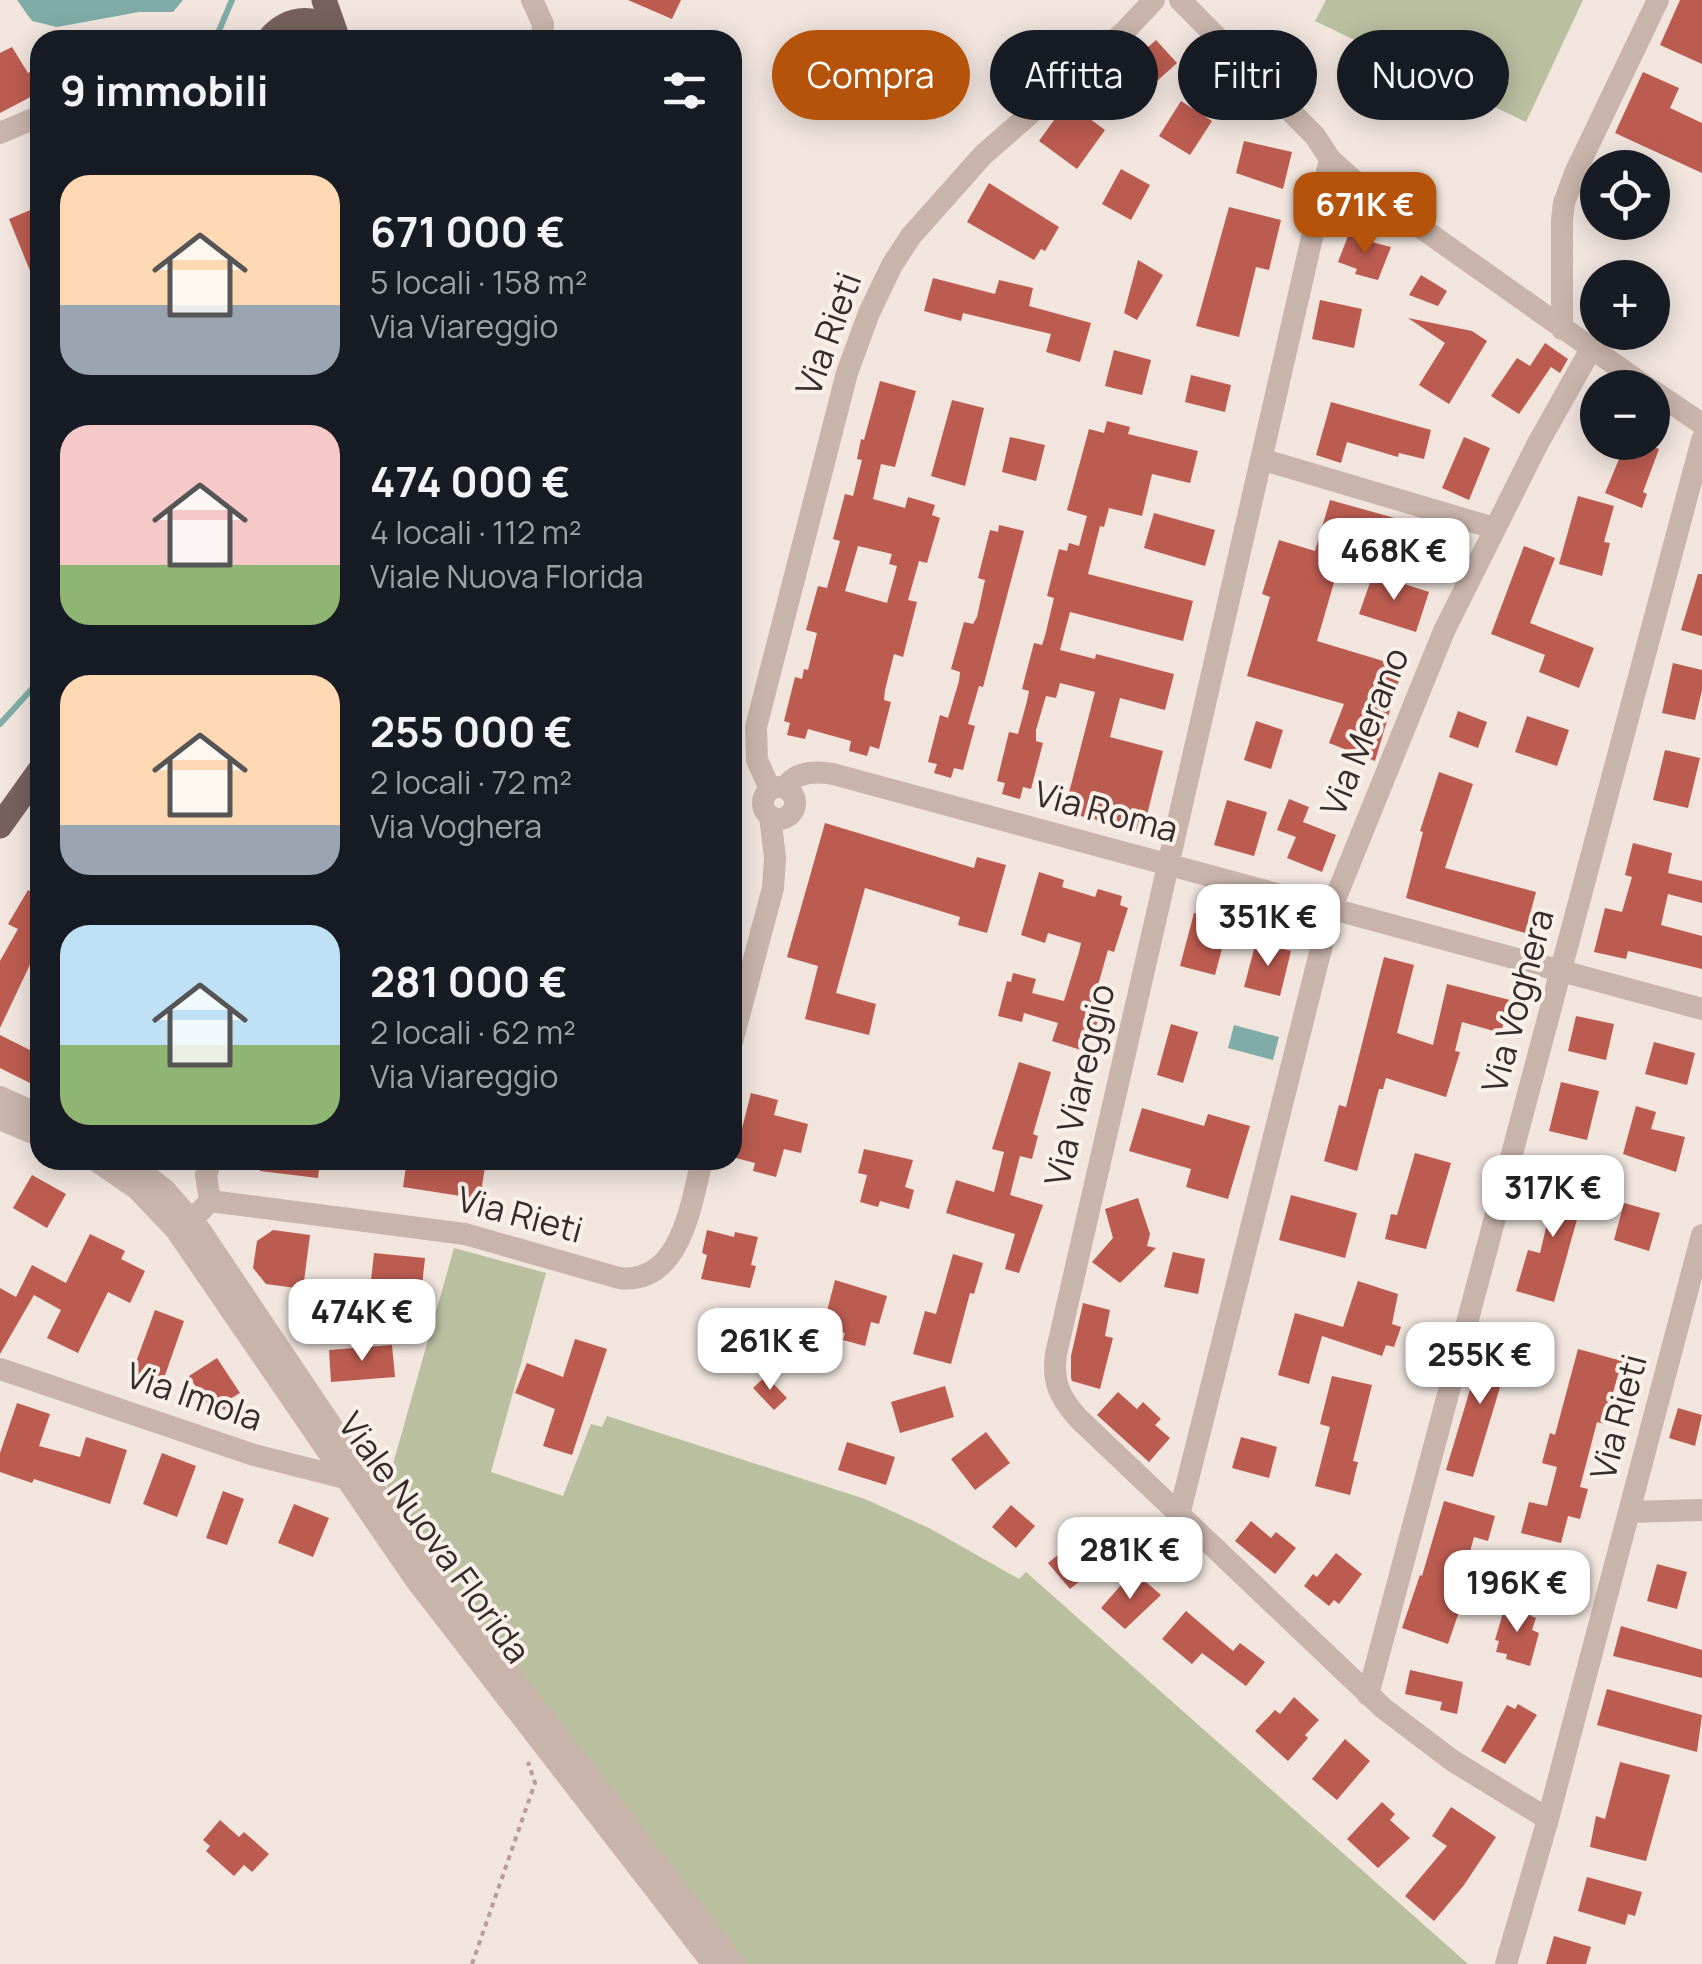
<!DOCTYPE html>
<html lang="it">
<meta charset="utf-8">
<style>
:root{--surface:#171b24;--page:#242831;--text:#f1f3f6;--muted:#9ea1a6;--accent:#b45309}
body{margin:0;font-family:Manrope,sans-serif;background:var(--page);color:var(--text);height:100vh;display:flex;flex-direction:column;font-size:38px;white-space:nowrap}
*{box-sizing:border-box;margin:0}
p{font-size:32px;color:var(--muted)}
.icon{flex:none;width:55px;height:55px;fill:none;stroke:currentColor;stroke-width:2;stroke-linecap:round;stroke-linejoin:round}
.map{position:relative;flex:1;overflow:hidden}
.sheet{position:absolute;left:30px;top:30px;width:712px;height:1140px;display:flex;flex-direction:column;background:var(--surface);border-radius:30px;box-shadow:0 5px 25px #0003}
.sheet>*{flex:none}
.hud{position:absolute;left:772px;top:30px;width:778px;height:90px;display:flex;gap:20px}
.controls{position:absolute;left:1580px;top:150px;display:grid;gap:20px}
.controls a{display:grid;place-items:center;width:90px;height:90px;border-radius:50%;background:var(--surface);box-shadow:0 5px 25px #0003;font-size:50px}
.price{position:absolute;translate:-50% -85px;padding:0 22px;border-radius:20px;background:#fff;color:#222;font-size:32px;line-height:65px;filter:drop-shadow(0 2px 5px #0008)}
.price::after{content:'';position:absolute;left:50%;top:60px;width:30px;height:22px;margin-left:-15px;background:inherit;clip-path:polygon(0 0,100% 0,50% 100%)}
.price.current{background:var(--accent);color:#fff}
ul{padding:0;list-style:none}
li{display:flex;align-items:center;gap:30px;height:250px;padding:0 30px}
li span{display:grid;place-items:center;flex:none;width:280px;height:200px;border-radius:30px;color:#555}
li>.icon{margin-inline-start:auto}
span .icon{width:120px;height:120px;fill:#fffc;stroke-width:1}
li b{font-size:42px}
h2{display:flex;justify-content:space-between;align-items:center;height:120px;padding:0 30px;font-size:42px}
.chip{padding:0 35px;border-radius:45px;background:var(--surface);box-shadow:0 5px 25px #0003;font-size:35px;line-height:90px}
.chip.current{background:var(--accent);color:#fff}
.map>svg:first-child{display:block}
.green{fill:#b9bf9f}
.water{fill:#7faca7}
.lines{fill:none;stroke-linecap:round;stroke-linejoin:round}
.stream{stroke:#7faca7;stroke-width:6}
.building{fill:#bc5c51;fill-rule:evenodd}
.path{stroke:#b49e95;stroke-width:4;stroke-dasharray:5 5;stroke-linecap:butt}
.minor{stroke:#c8b4ab;stroke-width:22}
.major{stroke:#77615c;stroke-width:25}
.labels{text-anchor:middle;stroke-width:8;stroke-linejoin:round;paint-order:stroke}
.street-label{font-size:35px;fill:#362c2a;stroke:#f9f0ea}
</style>
<div class="map">
<svg width="1702" height="1964" viewBox="0 0 1702 1964">
<rect width="100%" height="100%" fill="#f1e5de"/>
<path class="green" d="M1326,0H1583L1526,122L1315,21Z
M454,1248L546,1273L491,1472L563,1496L591,1424L602,1427L607,1416L865,1499L931,1529L1019,1579L1026,1572L1468,1964H744L443,1571L386,1489Z"/>
<path class="water" d="M17,0H183L173,12H139L57,27L32,21Z
M1234,1025L1279,1037L1273,1060L1228,1048Z"/>
<g class="lines">
<path class="stream" d="M215,40L232,0
M0,724L40,680"/>
</g>
<path class="building" d="M628,0H681L672,19Z
M1680,0H1702V64L1660,45Z
M1156,40L1177,63L1124,111L1103,87Z
M12,47L28,73L40,67V92L0,113V53Z
M1643,72L1679,88L1670,108L1702,123V173L1615,133Z
M1181,101L1212,121L1190,155L1159,136Z
M1067,102L1105,130L1077,169L1039,141Z
M1244,141L1292,152L1283,189L1236,173Z
M1121,169L1150,185L1131,220L1102,204Z
M989,183L1059,227L1045,251L1041,249L1034,260L967,222Z
M40,206V293H39L9,219Z
M1229,207L1281,220L1269,270L1256,267L1239,337L1196,326Z
M1348,236L1391,247L1378,280L1355,274L1357,269L1338,262Z
M1138,260L1163,275L1137,320L1124,313Z
M1421,275L1447,291L1438,306L1409,295Z
M933,278L995,294L999,280L1033,288L1029,306L1091,323L1080,362L1046,352L1051,334L963,313L961,321L924,311Z
M1320,300L1362,309L1354,348L1312,339Z
M1408,318L1472,331L1487,341L1449,404L1419,385L1445,343Z
M1545,343L1568,359L1560,373L1551,367L1519,414L1491,396L1517,358L1530,366Z
M1114,350L1151,360L1142,395L1105,386Z
M1191,375L1231,385L1225,412L1185,402Z
M880,381L916,391L895,467L881,464L873,499L905,508L908,497L935,505L932,515L940,518L927,563L919,561L908,600L917,602L903,657L894,654L885,690L884,700L891,702L879,749L870,746L867,756L849,751L851,741L808,729L805,739L787,735L790,723L784,721L795,677L802,679L804,669L808,670L817,633L806,630L818,586L827,588L840,541L833,539L845,494L853,496L862,460L857,459L861,439L864,440ZM858,546L892,554L889,564L897,566L887,603L845,591Z
M952,400L984,408L965,486L931,476Z
M1331,402L1431,430L1424,459L1399,453L1398,457L1347,442L1341,463L1316,455Z
M1107,421L1130,427L1128,434L1198,451L1190,483L1152,474L1142,516L1109,508L1104,527L1100,526L1088,574L1193,601L1183,641L1070,612L1060,650L1095,659L1096,654L1174,674L1165,710L1120,698L1110,737L1163,751L1143,831L1064,812L1095,692L1060,683L1056,698L1046,696L1036,730V741L1043,743L1031,789L1023,787L1020,799L1002,794L1005,783L997,781L1009,732L1018,734L1027,701L1029,691L1022,689L1034,643L1042,645L1045,636L1054,598L1047,596L1059,549L1067,551L1069,543L1079,546L1087,516L1067,510L1089,429L1104,433Z
M1010,437L1045,445L1036,481L1002,472Z
M1464,437L1490,448L1469,500L1442,488Z
M1640,442L1659,449L1643,492L1647,494L1642,508L1605,493L1624,447L1636,453Z
M1578,496L1614,506L1604,542L1610,543L1602,576L1559,564Z
M1330,500L1409,522L1403,549L1348,534L1317,641L1403,667L1375,761L1329,743L1344,704L1247,676L1270,597L1262,594L1279,540L1315,551Z
M1154,513L1215,530L1205,566L1144,548Z
M999,525L1024,531L983,687L979,686L968,724L975,726L963,770L954,768L951,778L934,773L937,764L928,762L940,715L948,718L959,681L960,672L951,669L964,622L973,624L977,617L985,580L978,578L990,530L998,532Z
M1426,527L1446,532L1439,559L1415,553Z
M1524,546L1555,558L1530,623L1594,648L1579,688L1539,672L1545,655L1491,634Z
M1373,574L1429,592L1416,632L1359,614Z
M1698,574H1702V636L1681,630Z
M1673,663L1702,670V690L1695,720L1662,713Z
M1458,711L1487,722L1478,748L1449,737Z
M1527,716L1569,730L1557,766L1515,752Z
M1256,721L1283,730L1271,769L1244,760Z
M1665,750L1700,758L1688,808L1653,800Z
M1439,772L1473,784L1445,868L1536,892L1525,933L1406,898L1423,832L1420,831Z
M1289,799L1309,807L1303,822L1336,835L1322,872L1287,858L1296,837L1277,830Z
M1227,800L1267,812L1254,856L1214,845Z
M825,823L974,868L977,857L1006,865L987,933L958,925L960,917L865,888L836,993L876,1004L869,1035L805,1019L818,966L787,957Z
M1633,843L1672,853L1668,873L1702,881V903L1668,894L1661,925L1702,936V969L1628,951L1626,959L1594,952L1605,908L1622,912L1632,877L1625,875Z
M1039,872L1064,880L1062,887L1095,897L1098,889L1122,896L1120,905L1128,908L1114,952L1108,950L1098,985L1095,997L1104,999L1092,1040L1085,1037L1081,1050L1052,1041L1058,1023L1024,1013L1022,1022L998,1016L1007,981L1011,982L1013,973L1036,979L1032,993L1064,1001L1079,952L1081,943L1048,933L1045,943L1021,935Z
M28,890L40,897V957L35,954L0,1028V961L18,929L8,924Z
M1194,913L1229,922L1215,975L1180,966Z
M1256,942L1291,951L1280,996L1244,987Z
M1384,957L1414,965L1397,1033L1433,1045L1447,984L1510,1000L1501,1033L1462,1022L1455,1051L1460,1052L1446,1097L1386,1078L1383,1089H1379L1357,1171L1324,1161L1339,1105L1346,1107Z
M1576,1016L1614,1024L1606,1060L1568,1051Z
M1171,1024L1198,1032L1183,1083L1157,1075Z
M0,1035L40,1055V1073L34,1085L0,1068Z
M1654,1042L1695,1053L1687,1085L1645,1074Z
M1019,1062L1051,1072L1033,1134L1038,1136L1032,1159L1020,1156L1010,1195L1043,1205L1019,1273L1005,1269L1015,1234L946,1213L956,1180L994,1192L1004,1152L992,1149Z
M1561,1082L1599,1091L1587,1140L1549,1131Z
M751,1093L778,1100L774,1115L808,1124L801,1153L784,1149L776,1177L753,1171L755,1163L732,1157L736,1135L740,1136Z
M1636,1106L1656,1112L1651,1129L1685,1137L1676,1172L1623,1154Z
M1142,1108L1204,1126L1208,1114L1250,1126L1228,1199L1186,1187L1191,1169L1129,1151Z
M864,1149L913,1160L905,1187L914,1190L909,1209L880,1201L878,1207L860,1202L867,1175L858,1173Z
M1415,1153L1451,1163L1426,1249L1385,1239L1391,1214L1397,1215Z
M260,1160H320L318,1178L260,1171Z
M407,1160H486L480,1199L403,1187Z
M32,1175L66,1194L47,1228L13,1208Z
M1547,1177L1586,1187L1554,1302L1516,1291L1528,1250L1540,1253L1550,1211L1539,1208Z
M1291,1195L1357,1213L1345,1258L1279,1240Z
M1138,1198L1150,1234L1147,1246L1156,1248L1120,1283L1092,1262L1113,1238L1105,1209Z
M1624,1203L1660,1213L1649,1251L1614,1240Z
M273,1230L310,1235L303,1289L266,1284L253,1268L257,1241Z
M707,1230L734,1237L735,1232L758,1237L751,1265L756,1266L750,1288L701,1279L707,1255L702,1253Z
M90,1234L125,1251L121,1259L145,1271L130,1303L108,1292L78,1353L47,1338L61,1310L34,1295L0,1354V1288L16,1297L32,1265L66,1283Z
M1173,1252L1205,1259L1198,1294L1164,1287Z
M374,1253L425,1258L419,1314L368,1308Z
M953,1254L983,1263L974,1294L970,1293L951,1364L913,1354L925,1311L936,1314Z
M835,1280L887,1296L879,1324L871,1322L865,1346L843,1340L845,1333L819,1326L823,1309L827,1311Z
M1358,1281L1398,1294L1392,1324L1401,1327L1394,1347L1386,1345L1382,1356L1322,1336L1309,1384L1278,1375L1295,1313L1343,1327Z
M1083,1303L1110,1310L1105,1336L1113,1338L1100,1389L1072,1381L1071,1378V1356Z
M155,1310L184,1321L162,1384L132,1373Z
M736,1334L760,1339L754,1365L730,1360Z
M1486,1336L1513,1344L1473,1477L1446,1470Z
M575,1339L607,1349L572,1455L543,1446L555,1409L515,1393L527,1363L563,1377Z
M392,1345L395,1377L331,1382L329,1350Z
M1578,1349L1622,1361L1604,1424L1597,1422L1580,1487L1588,1489L1580,1519L1568,1516L1561,1543L1521,1533L1529,1502L1547,1506L1557,1467L1542,1463L1550,1433L1555,1435Z
M217,1358L240,1393L228,1400L225,1410L207,1404L189,1376Z
M766,1376L787,1398L774,1410L753,1388Z
M1332,1376L1372,1385L1353,1461L1358,1462L1350,1495L1315,1486L1330,1427L1320,1424Z
M945,1386L954,1417L900,1433L891,1402Z
M1118,1392L1137,1409L1143,1402L1161,1419L1155,1425L1170,1438L1149,1462L1097,1415Z
M17,1403L50,1414L39,1446L80,1457L86,1437L127,1450L110,1504L34,1479L32,1483L0,1472V1453Z
M1678,1408L1702,1415L1695,1446L1669,1438Z
M986,1432L1010,1463L975,1490L951,1459Z
M1241,1437L1277,1447L1269,1478L1232,1468Z
M847,1442L895,1457L886,1485L838,1470Z
M162,1453L196,1466L177,1517L143,1504Z
M223,1491L244,1499L227,1545L206,1538Z
M1444,1501L1495,1516L1488,1541L1474,1537L1460,1588L1466,1591L1448,1644L1402,1628L1420,1575L1422,1576Z
M294,1504L329,1518L313,1557L278,1543Z
M1011,1505L1035,1526L1016,1548L992,1527Z
M1251,1521L1271,1538L1276,1532L1296,1548L1275,1574L1235,1541Z
M1081,1536L1096,1554L1088,1560L1095,1569L1070,1589L1048,1563Z
M1336,1553L1362,1574L1339,1604L1334,1600L1329,1606L1304,1586L1313,1574L1317,1577Z
M1657,1564L1687,1572L1677,1609L1647,1601Z
M1140,1577L1161,1595L1125,1629L1101,1608L1127,1578L1133,1584Z
M1514,1605L1532,1610L1531,1616L1536,1618L1532,1630L1539,1633L1530,1666L1506,1659L1507,1654L1496,1652L1499,1641L1495,1640L1505,1606L1513,1608Z
M1186,1611L1233,1651L1240,1643L1265,1662L1246,1686L1202,1653L1192,1664L1162,1639Z
M1621,1626L1702,1650V1678L1613,1656Z
M1410,1670L1463,1682L1457,1714L1440,1710L1442,1702L1405,1694Z
M1607,1689L1702,1715L1697,1752L1597,1725Z
M1294,1697L1319,1720L1305,1735L1308,1738L1288,1761L1255,1731L1275,1710L1280,1714Z
M1518,1704L1537,1715L1505,1764L1481,1751L1507,1705L1515,1709Z
M1345,1739L1370,1761L1337,1800L1312,1779Z
M1620,1762L1670,1775L1646,1861L1590,1847L1596,1816L1605,1819Z
M1382,1802L1395,1814L1390,1820L1410,1838L1378,1868L1347,1839Z
M1451,1807L1496,1837L1464,1885L1434,1921L1405,1896L1447,1846L1432,1836Z
M220,1820L239,1837L244,1832L269,1854L252,1872L244,1865L234,1876L206,1851L210,1846L203,1840Z
M1587,1877L1642,1892L1635,1916L1628,1914L1625,1925L1578,1911Z
M1554,1936L1591,1947L1586,1964H1546Z"/>
<g class="lines">
<path class="path" d="M472,1964L535,1783L528,1762"/>
<path class="minor" d="M532,0L543,24L542,40
M1180,0L1315,136L1330,159L1352,179L1648,388
M0,133L40,116
M1330,159L1056,1354C1052,1382 1060,1398 1078,1418L1383,1708L1453,1761L1548,1819
M1562,329V220L1564,203L1575,173L1658,0
M1652,390L1702,424
M1261,459L1494,528
M763 803a16 16 0 1 1 32 0a16 16 0 1 1-32 0Z
M785,788C795,771 815,771 833,774L1702,1009
M770,789L757,760L756,727L847,373L869,313L892,265L911,236L983,155L1125,31L1154,0
M732,1042L773,888L775,858L770,816
M0,1097L40,1115
M0,1119L40,1136
M95,1160L137,1189L176,1230L415,1579L713,1964
M128,1160L165,1190L200,1230L427,1568L734,1964
M210,1201L206,1175L211,1160
M192,1220L210,1201L465,1234L619,1278C681,1285 691,1204 702,1160
M0,1369L254,1455L349,1479
M1630,1512L1702,1510
M1179,1515L1331,909L1444,631L1537,445L1591,349
M1368,1695L1702,440
M1506,1964L1548,1819L1702,1235"/>
<path class="major" d="M324,0L336,34
M268,40C289,15 320,13 340,40
M0,826L40,770"/>
</g>
<g class="labels">
<g class="street-label">
<text transform="translate(829 334) rotate(-70)" y="12">Via Rieti</text>
<text transform="translate(1365 732) rotate(-68)" y="12">Via Merano</text>
<text transform="translate(1106 812) rotate(15)" y="12">Via Roma</text>
<text transform="translate(1518 1001) rotate(-75)" y="12">Via Voghera</text>
<text transform="translate(1080 1085) rotate(-77)" y="12">Via Viareggio</text>
<text transform="translate(520 1215) rotate(15)" y="12">Via Rieti</text>
<text transform="translate(194 1397) rotate(19)" y="12">Via Imola</text>
<text transform="translate(1619 1417) rotate(-75)" y="12">Via Rieti</text>
<text transform="translate(434 1538) rotate(54)" y="12">Viale Nuova Florida</text>
</g>
</g>
</svg>
<div class="controls">
<a><svg class="icon" aria-label="locate" viewBox="0 0 24 24"><circle cx="12" cy="12" r="6"/><path d="M12 2v4M12 18v4M2 12h4M18 12h4"/></svg></a>
<a>+</a>
<a>−</a>
</div>
<b class="price current" style="left:1365px;top:257px">671K €</b>
<b class="price" style="left:1394px;top:603px">468K €</b>
<b class="price" style="left:1268px;top:969px">351K €</b>
<b class="price" style="left:1553px;top:1240px">317K €</b>
<b class="price" style="left:362px;top:1364px">474K €</b>
<b class="price" style="left:770px;top:1393px">261K €</b>
<b class="price" style="left:1480px;top:1407px">255K €</b>
<b class="price" style="left:1130px;top:1602px">281K €</b>
<b class="price" style="left:1517px;top:1635px">196K €</b>
<div class="hud">
<a class="chip current">Compra</a>
<a class="chip">Affitta</a>
<a class="chip">Filtri</a>
<a class="chip">Nuovo</a>
</div>
<section class="sheet">
<h2>9 immobili<svg class="icon" aria-label="filters" viewBox="0 0 24 24"><path d="M4 7h16M4 17h16"/><circle cx="9" cy="7" r="2"/><circle cx="15" cy="17" r="2"/></svg></h2>
<ul>
<li><span style="background:linear-gradient(#ffd9b3 65%,#9aa5b1 0)"><svg class="icon" aria-label="home" viewBox="0 0 24 24"><path d="M3 11l9-7 9 7M6 9v11h12V9"/></svg></span><div><b>671 000 €</b><p>5 locali · 158 m²</p><p>Via Viareggio</p></div></li>
<li><span style="background:linear-gradient(#f6c9c9 70%,#8fb573 0)"><svg class="icon" aria-label="home" viewBox="0 0 24 24"><path d="M3 11l9-7 9 7M6 9v11h12V9"/></svg></span><div><b>474 000 €</b><p>4 locali · 112 m²</p><p>Viale Nuova Florida</p></div></li>
<li><span style="background:linear-gradient(#ffd9b3 75%,#9aa5b1 0)"><svg class="icon" aria-label="home" viewBox="0 0 24 24"><path d="M3 11l9-7 9 7M6 9v11h12V9"/></svg></span><div><b>255 000 €</b><p>2 locali · 72 m²</p><p>Via Voghera</p></div></li>
<li><span style="background:linear-gradient(#bfe0f5 60%,#8fb573 0)"><svg class="icon" aria-label="home" viewBox="0 0 24 24"><path d="M3 11l9-7 9 7M6 9v11h12V9"/></svg></span><div><b>281 000 €</b><p>2 locali · 62 m²</p><p>Via Viareggio</p></div></li>
</ul>
</section>
</div>
